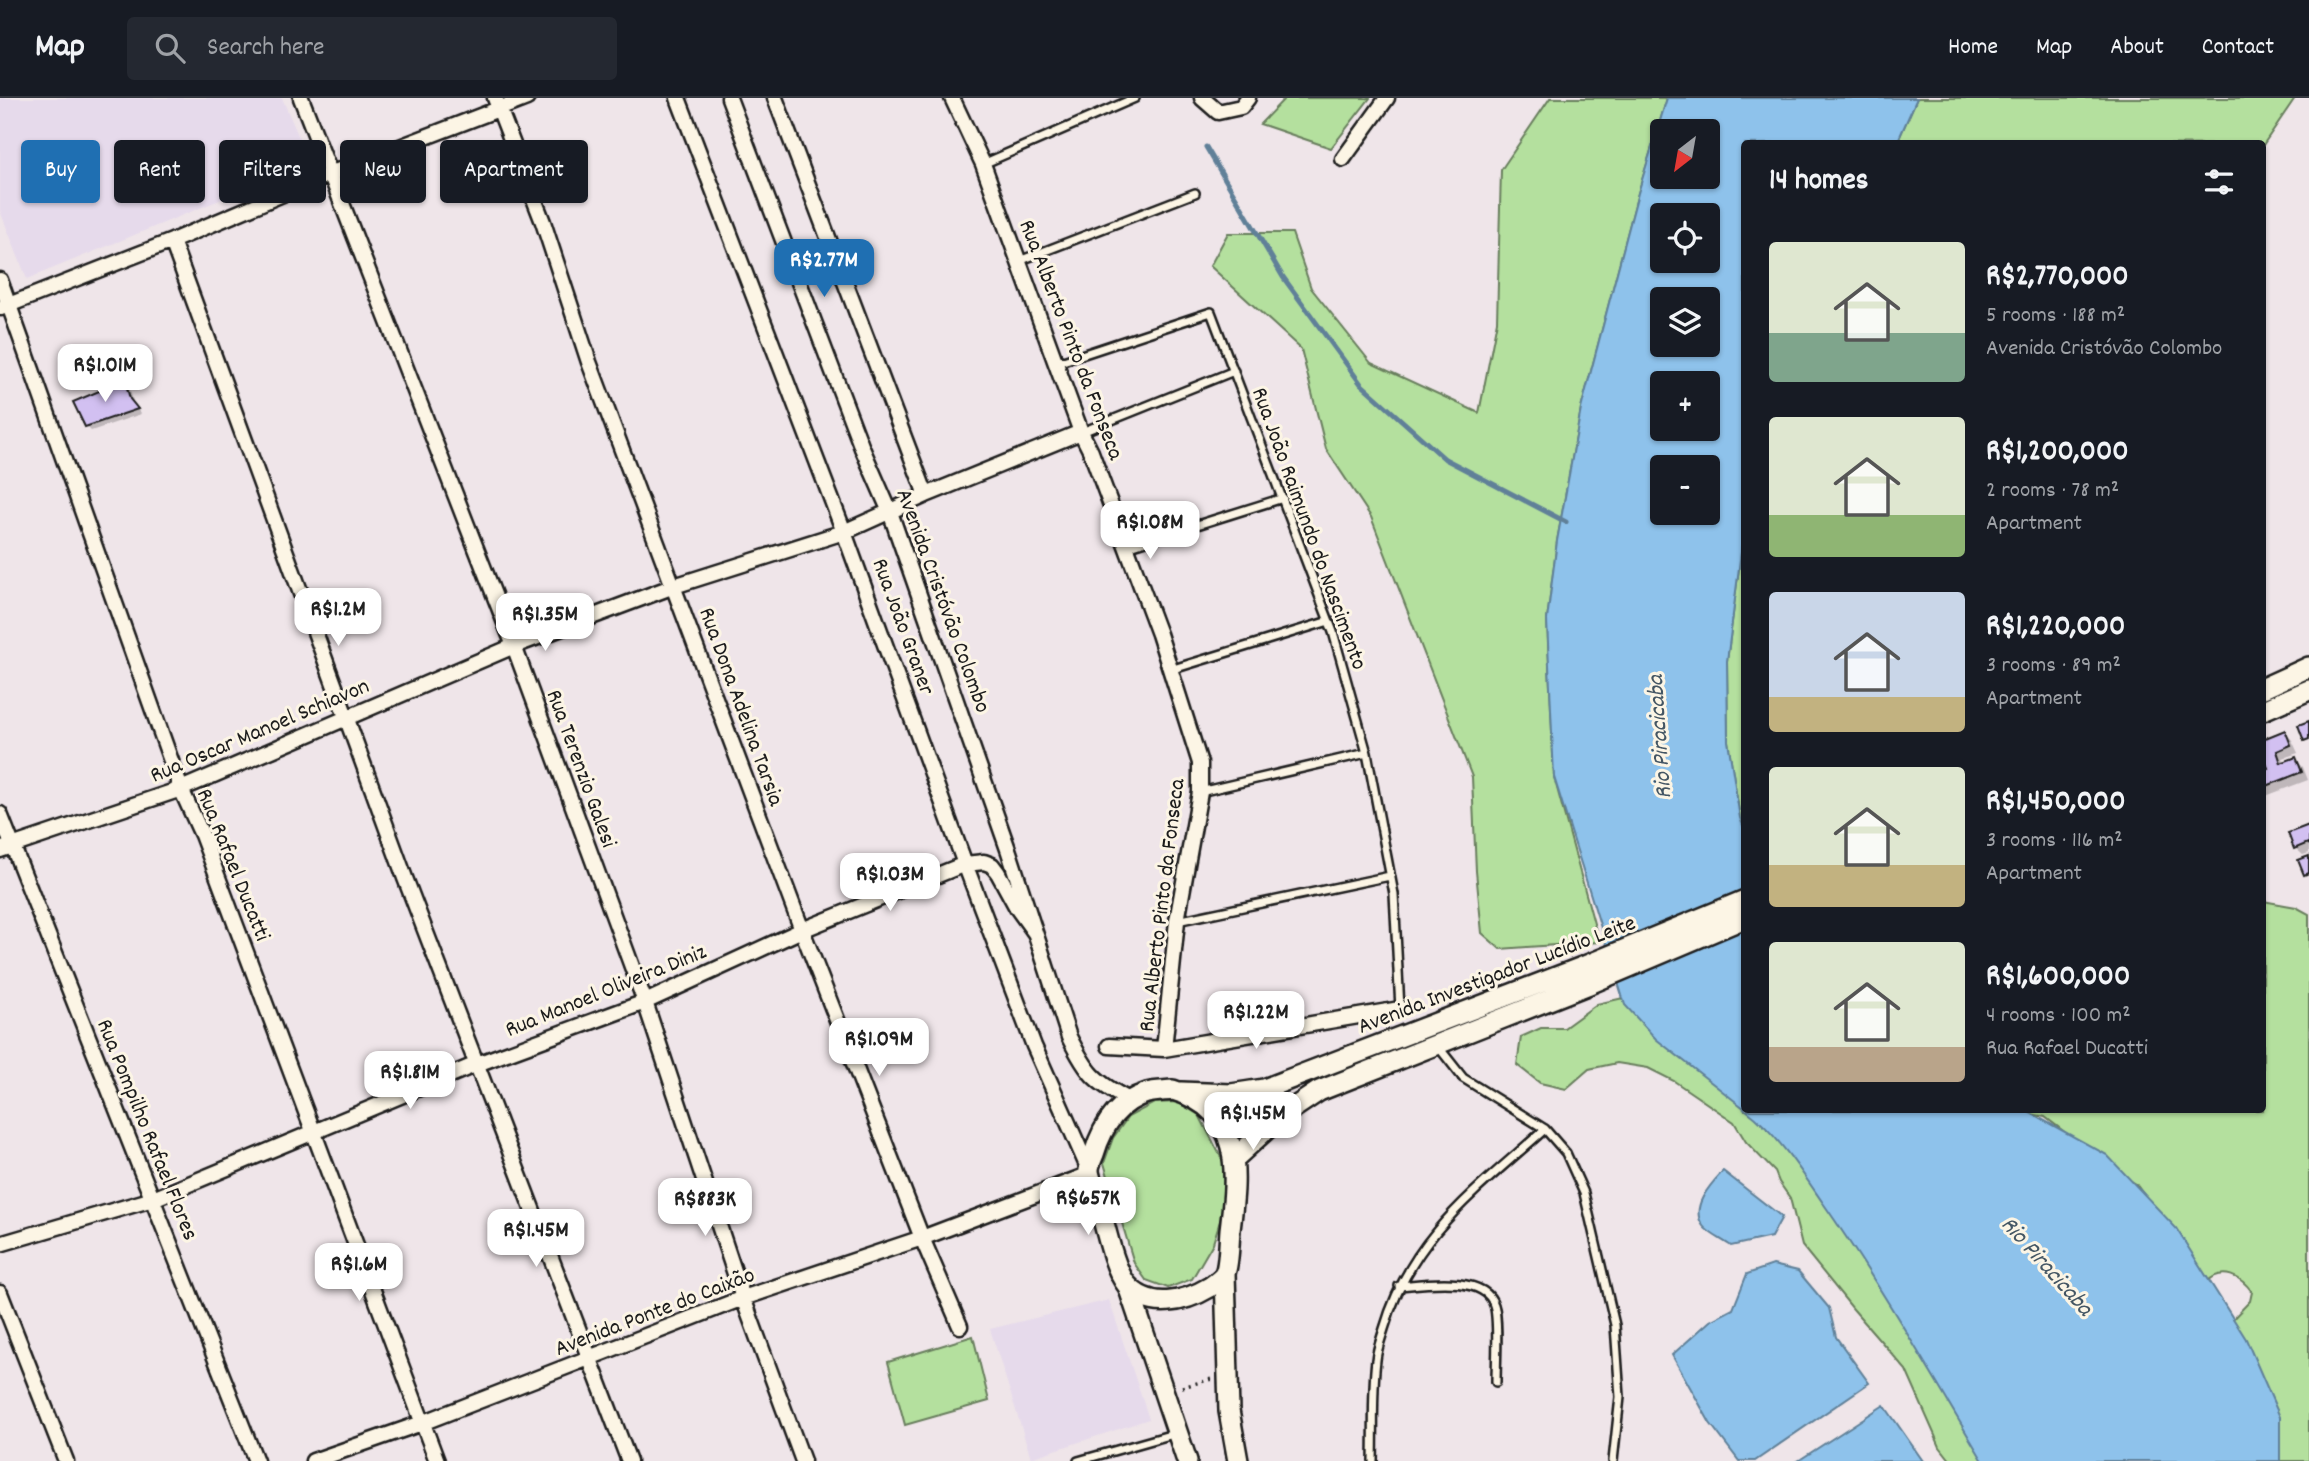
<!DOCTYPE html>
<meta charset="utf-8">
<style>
:root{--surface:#171b24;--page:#242831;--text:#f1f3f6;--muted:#9ea1a6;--line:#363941;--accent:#1f6fb2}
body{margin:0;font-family:Dekko,sans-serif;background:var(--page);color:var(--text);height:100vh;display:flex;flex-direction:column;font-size:26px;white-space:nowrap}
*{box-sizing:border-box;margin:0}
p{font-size:23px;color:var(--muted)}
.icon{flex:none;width:38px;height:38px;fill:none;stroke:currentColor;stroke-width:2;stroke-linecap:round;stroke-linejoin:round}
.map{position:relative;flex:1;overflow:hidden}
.sheet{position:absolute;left:1741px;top:42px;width:525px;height:973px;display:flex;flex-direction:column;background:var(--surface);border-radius:7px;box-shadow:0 2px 5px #0004}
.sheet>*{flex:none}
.hud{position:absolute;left:21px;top:42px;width:665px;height:63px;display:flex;gap:14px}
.needle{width:46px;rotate:211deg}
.buttons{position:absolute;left:1650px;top:21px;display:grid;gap:14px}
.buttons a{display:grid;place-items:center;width:70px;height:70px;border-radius:7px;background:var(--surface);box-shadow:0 2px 5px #0004;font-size:35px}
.price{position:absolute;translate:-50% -60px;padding:0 16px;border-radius:14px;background:#fff;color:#222;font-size:23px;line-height:46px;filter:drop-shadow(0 2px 4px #0008)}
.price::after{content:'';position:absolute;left:50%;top:42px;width:21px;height:16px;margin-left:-10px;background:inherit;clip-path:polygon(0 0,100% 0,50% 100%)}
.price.selected{background:var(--accent);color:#fff}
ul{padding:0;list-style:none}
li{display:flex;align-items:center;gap:21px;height:175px;padding:0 28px}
li span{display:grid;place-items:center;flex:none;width:196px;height:140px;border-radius:7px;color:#555}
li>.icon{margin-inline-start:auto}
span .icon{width:84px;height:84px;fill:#fffc;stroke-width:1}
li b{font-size:30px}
h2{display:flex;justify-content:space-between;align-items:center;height:84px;padding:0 28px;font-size:30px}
.tag{padding:0 24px;border-radius:7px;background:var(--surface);box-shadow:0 2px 5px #0004;font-size:24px;line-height:63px}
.tag.selected{background:var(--accent);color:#fff}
header{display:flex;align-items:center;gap:42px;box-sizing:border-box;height:98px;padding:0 35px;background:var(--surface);border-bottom:2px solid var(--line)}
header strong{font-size:33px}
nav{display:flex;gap:38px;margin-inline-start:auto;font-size:24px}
.search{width:490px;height:63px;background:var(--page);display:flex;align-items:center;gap:18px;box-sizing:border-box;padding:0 24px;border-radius:7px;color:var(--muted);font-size:26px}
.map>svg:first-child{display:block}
.built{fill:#e6daeb}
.green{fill:#b4e09e;stroke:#687e5d;stroke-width:2}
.water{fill:#8ec2eb;stroke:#608098;stroke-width:2;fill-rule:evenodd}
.shadow{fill:#0003}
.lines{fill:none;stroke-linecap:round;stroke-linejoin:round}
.stream{stroke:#608098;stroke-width:5}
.building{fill:#d2c0f1;stroke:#1c1c1c;stroke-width:2}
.lane-casing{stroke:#1c1c1c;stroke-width:12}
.street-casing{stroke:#1c1c1c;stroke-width:19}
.secondary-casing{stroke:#1c1c1c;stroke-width:24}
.path{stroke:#1c1c1c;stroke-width:3.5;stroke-dasharray:2 5;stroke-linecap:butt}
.lane{stroke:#fcf5e5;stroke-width:7}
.street{stroke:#fcf5e5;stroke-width:14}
.secondary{stroke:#fcf5e5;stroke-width:19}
.labels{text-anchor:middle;stroke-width:6;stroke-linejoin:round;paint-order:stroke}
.street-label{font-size:23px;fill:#1c1c1c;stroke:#fcf5e5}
.water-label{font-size:24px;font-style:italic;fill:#445664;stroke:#fcf5e5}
</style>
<header>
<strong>Map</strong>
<div class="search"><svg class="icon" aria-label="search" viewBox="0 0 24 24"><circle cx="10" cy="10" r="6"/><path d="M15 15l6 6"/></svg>Search here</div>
<nav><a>Home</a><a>Map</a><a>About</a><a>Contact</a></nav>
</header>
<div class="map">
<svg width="2309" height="1363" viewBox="0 0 2309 1363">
<rect width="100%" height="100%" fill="#efe5e9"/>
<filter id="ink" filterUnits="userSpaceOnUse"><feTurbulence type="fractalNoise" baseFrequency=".0143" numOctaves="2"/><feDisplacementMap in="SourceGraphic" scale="14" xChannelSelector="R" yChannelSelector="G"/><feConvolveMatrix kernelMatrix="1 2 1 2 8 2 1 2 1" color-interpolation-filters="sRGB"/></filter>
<g filter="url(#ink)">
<path class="built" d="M0,0H282L310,65L27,181L0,113Z
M1109,1202L1149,1321L1031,1360L990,1231Z"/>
<path class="green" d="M1285,0H1370L1331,50L1260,26Z
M1550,0H1667L1638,95L1581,311L1557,443L1547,522L1554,679L1599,844L1500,851L1482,835L1476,773L1472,679L1371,419L1326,351L1301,251L1210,168L1228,135H1292L1311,190L1371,265L1479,315L1497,223L1501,72Z
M1917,0H2295L2263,47L1897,45Z
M1745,423V732L1740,720L1728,643L1727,563Z
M2263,803L2296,809L2309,816V1363H2274L2226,1228L2250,1203L2252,1194C2241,1178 2222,1169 2207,1184L2136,1086L2118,1075L2045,1019L2013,1012H2263Z
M1623,900L1745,983V1012H1795L2024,1363H1951L1940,1349L1906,1272L1853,1211L1802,1148L1790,1100L1779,1084L1775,1074L1746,1044L1734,1024L1674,983L1648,970L1617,965L1589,971L1566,991L1540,985L1517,967L1521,939L1541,930H1564L1597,906Z
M1177,1004L1199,1017L1223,1063L1225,1107L1213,1145L1192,1181L1168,1190L1146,1182L1134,1165L1104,1065L1113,1040L1128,1019L1154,1005Z
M973,1238L989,1303L905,1327L888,1264Z"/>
<path class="water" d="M1667,0H1917L1897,45L1745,46V423L1727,563L1728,643L1740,720L1745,732V1011L1656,941L1625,907L1554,679L1547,522L1557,443L1581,311L1638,95ZM1662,33H1708V79H1662ZM1662,117H1708V163H1662ZM1662,201H1708V247H1662ZM1662,285H1708V331H1662ZM1662,369H1708V415H1662Z
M1746,1012H2025L2107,1057L2176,1130L2246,1241L2280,1319V1363H1983C1931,1276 1881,1188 1823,1105C1802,1074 1776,1034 1746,1012Z
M1723,1073L1782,1119L1771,1139L1731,1148C1723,1142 1709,1136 1703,1128C1689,1109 1711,1086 1723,1073Z
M1773,1167L1798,1173L1829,1210L1836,1239L1869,1285L1755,1363H1739L1710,1325L1672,1257L1710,1223L1733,1211L1747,1176Z
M1884,1307L1923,1363H1798Z"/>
<path class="shadow" d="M124,284L129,288L134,307L141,316L91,333L86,328Z
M2285,634L2292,642L2298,655L2283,660L2285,665L2295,661L2303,669L2308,682L2263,699V674L2270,671L2268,666L2263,668V643Z
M2309,729V755L2303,757L2295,750Z"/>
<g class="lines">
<path class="stream" d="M1206,49L1283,179L1361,286L1445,361L1566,424"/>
</g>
<path class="building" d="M125,282L130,301L138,311L85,329L73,304Z
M2309,623V641L2304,643L2298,627Z
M2285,632L2291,647L2277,653L2281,665L2296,659L2302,674L2264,689L2263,672L2268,670L2263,658V641Z
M2309,727V747L2308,745L2294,751L2288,735Z
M2309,758V775L2304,777L2298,762Z"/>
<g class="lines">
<g class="lane-casing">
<path id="lane" d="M983,66L1135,0
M1019,163L1195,95
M1057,265L1211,214L1333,534L1367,655L1394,796L1400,911
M1082,334L1234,273
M1127,449L1283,400
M1170,572L1329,523
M1200,694L1367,655
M1177,823L1390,778
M1437,947L1463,980L1545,1031L1566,1055L1584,1095L1615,1227L1620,1299L1613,1363
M1399,1188C1423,1186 1485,1176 1494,1207C1499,1221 1496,1266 1496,1284
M1078,1363L1177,1335
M1373,1363C1374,1330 1372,1295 1376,1262C1377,1251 1381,1241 1384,1231C1411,1138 1476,1093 1545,1031"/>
</g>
<g class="street-casing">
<path id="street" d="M301,0L514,548L645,904L743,1200L803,1363
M495,0L543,124L589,264L802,832L922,1140L960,1228
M678,0L844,434L965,766L1034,948L1089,1072
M729,0L862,350L890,414L1009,754L1069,939C1087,975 1094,984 1131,1003
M775,0L926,397
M952,0L983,66L1081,334L1091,354L1159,536L1200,665V694L1177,823L1164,951
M1202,0L1218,14L1241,9L1248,0
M1343,61L1387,0
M172,143L405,780L629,1363
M0,182L181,691L202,737L437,1363
M1,210L172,143L332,75L527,0
M0,716L256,1363
M0,752L181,691L514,548L674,488L844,434L926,397L1081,334
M1109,948L1164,951L1400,911
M0,1146L153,1101L477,966L645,904L802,832L965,766L984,764L992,767L998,775L1017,810L1035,835
M0,1195L66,1363
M313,1363L422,1325L743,1200L922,1140L1090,1076"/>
</g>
<g class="secondary-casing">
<path id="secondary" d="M2263,590L2309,569
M2263,612L2309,592
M1173,992C1244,1013 1237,1074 1230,1132C1229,1143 1229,1166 1225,1175C1223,1180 1214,1186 1210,1189C1185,1204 1149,1213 1127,1187C1112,1169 1103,1116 1095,1092C1093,1086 1089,1078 1089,1072C1089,1067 1092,1061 1094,1056C1102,1029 1117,1004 1147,995C1155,993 1165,993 1173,992Z
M1181,994L1231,996L1264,991L1582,869L1745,802
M1234,1061L1280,1019L1319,993L1587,887L1745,820
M1225,1175L1229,1313L1238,1363
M1128,1188L1187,1363"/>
</g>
<path class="path" d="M1182,1289L1212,1281"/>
<use href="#lane" class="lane"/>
<use href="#street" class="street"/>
<use href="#secondary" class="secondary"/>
</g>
</g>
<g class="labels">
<g class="street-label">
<text transform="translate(1073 241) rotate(69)" y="8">Rua Alberto Pinto da Fonseca</text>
<text transform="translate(1311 430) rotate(70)" y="8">Rua João Raimundo do Nascimento</text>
<text transform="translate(945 502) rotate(70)" y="8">Avenida Cristóvão Colombo</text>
<text transform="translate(905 528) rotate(70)" y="8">Rua João Graner</text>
<text transform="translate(743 608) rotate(70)" y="8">Rua Dona Adelina Tarsia</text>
<text transform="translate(259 631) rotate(-23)" y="8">Rua Oscar Manoel Schiavon</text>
<text transform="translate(583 670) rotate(70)" y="8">Rua Terenzio Galesi</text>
<text transform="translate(235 766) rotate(68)" y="8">Rua Rafael Ducatti</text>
<text transform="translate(1160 807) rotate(-83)" y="8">Rua Alberto Pinto da Fonseca</text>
<text transform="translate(1496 875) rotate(-21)" y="8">Avenida Investigador Lucídio Leite</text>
<text transform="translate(605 891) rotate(-22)" y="8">Rua Manoel Oliveira Diniz</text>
<text transform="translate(149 1031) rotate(68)" y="8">Rua Pompilho Rafael Flores</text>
<text transform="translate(654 1212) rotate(-21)" y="8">Avenida Ponte do Caixão</text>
</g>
<g class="water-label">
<text transform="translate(1658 639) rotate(-94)" y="8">Rio Piracicaba</text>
<text transform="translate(2048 1167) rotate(48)" y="8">Rio Piracicaba</text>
</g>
</g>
</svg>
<div class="buttons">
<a><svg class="needle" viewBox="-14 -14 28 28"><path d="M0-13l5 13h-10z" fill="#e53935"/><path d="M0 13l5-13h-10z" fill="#9ea1a6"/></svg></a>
<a><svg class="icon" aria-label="locate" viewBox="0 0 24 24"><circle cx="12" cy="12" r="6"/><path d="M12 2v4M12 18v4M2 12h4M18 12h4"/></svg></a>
<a><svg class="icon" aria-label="layers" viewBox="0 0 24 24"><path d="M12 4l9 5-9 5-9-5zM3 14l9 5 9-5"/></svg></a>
<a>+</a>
<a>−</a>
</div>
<b class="price selected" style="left:824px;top:201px">R$2.77M</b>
<b class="price" style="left:105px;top:306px">R$1.01M</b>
<b class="price" style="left:1150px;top:463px">R$1.08M</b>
<b class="price" style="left:338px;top:550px">R$1.2M</b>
<b class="price" style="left:545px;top:555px">R$1.35M</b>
<b class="price" style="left:890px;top:815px">R$1.03M</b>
<b class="price" style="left:1256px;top:953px">R$1.22M</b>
<b class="price" style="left:879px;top:980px">R$1.09M</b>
<b class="price" style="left:410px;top:1013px">R$1.81M</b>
<b class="price" style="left:1253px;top:1054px">R$1.45M</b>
<b class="price" style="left:1088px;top:1139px">R$657K</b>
<b class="price" style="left:705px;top:1140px">R$883K</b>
<b class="price" style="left:536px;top:1171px">R$1.45M</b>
<b class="price" style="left:359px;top:1205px">R$1.6M</b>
<div class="hud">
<a class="tag selected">Buy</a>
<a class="tag">Rent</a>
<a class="tag">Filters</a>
<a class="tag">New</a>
<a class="tag">Apartment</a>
</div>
<section class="sheet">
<h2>14 homes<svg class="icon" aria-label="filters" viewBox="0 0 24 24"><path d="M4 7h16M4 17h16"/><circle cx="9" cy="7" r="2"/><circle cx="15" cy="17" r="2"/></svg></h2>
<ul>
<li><span style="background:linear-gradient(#dfe7d0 65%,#7fa58c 0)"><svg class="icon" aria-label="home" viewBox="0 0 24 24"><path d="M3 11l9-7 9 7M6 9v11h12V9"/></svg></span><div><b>R$2,770,000</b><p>5 rooms · 188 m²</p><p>Avenida Cristóvão Colombo</p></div></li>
<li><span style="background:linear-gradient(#dfe7d0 70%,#8fb573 0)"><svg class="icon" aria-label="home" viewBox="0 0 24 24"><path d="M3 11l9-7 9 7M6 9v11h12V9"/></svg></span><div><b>R$1,200,000</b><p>2 rooms · 78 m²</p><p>Apartment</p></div></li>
<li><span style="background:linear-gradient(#c9d6e8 75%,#c2b280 0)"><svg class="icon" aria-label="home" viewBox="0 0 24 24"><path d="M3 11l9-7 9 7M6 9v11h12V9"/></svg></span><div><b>R$1,220,000</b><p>3 rooms · 89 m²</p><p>Apartment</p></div></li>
<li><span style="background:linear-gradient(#dfe7d0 70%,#c2b280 0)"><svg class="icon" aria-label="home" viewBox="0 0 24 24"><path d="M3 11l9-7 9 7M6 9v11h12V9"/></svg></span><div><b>R$1,450,000</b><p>3 rooms · 116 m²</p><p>Apartment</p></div></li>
<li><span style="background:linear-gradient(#dfe7d0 75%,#b9a48a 0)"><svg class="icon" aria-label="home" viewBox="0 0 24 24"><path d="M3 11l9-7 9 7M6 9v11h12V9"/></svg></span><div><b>R$1,600,000</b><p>4 rooms · 100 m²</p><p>Rua Rafael Ducatti</p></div></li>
</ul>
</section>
</div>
